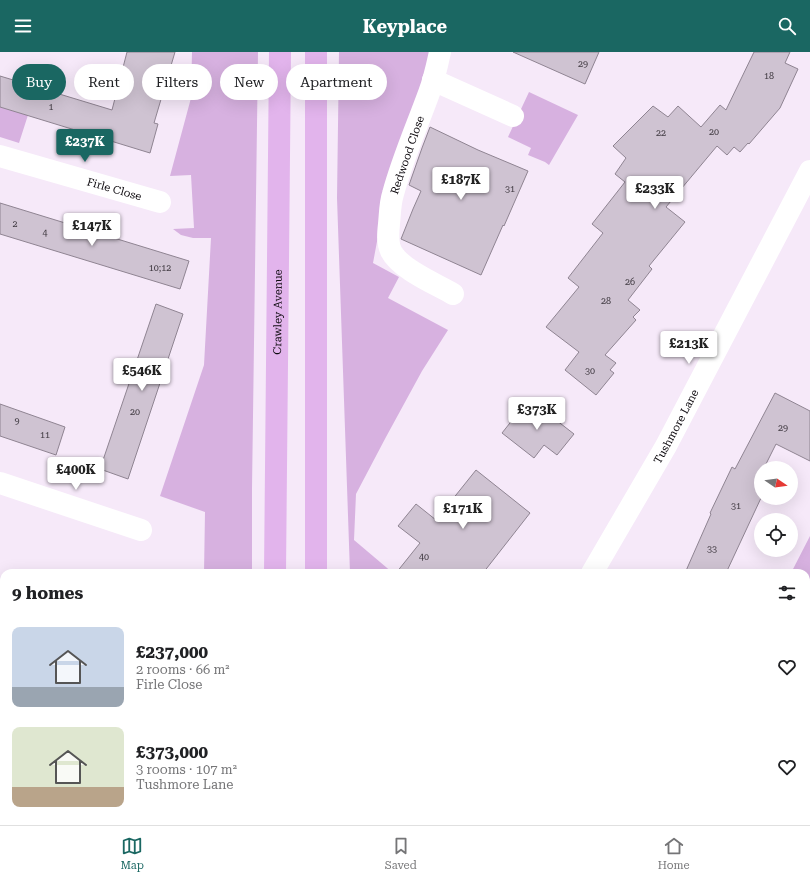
<!DOCTYPE html>
<meta charset="utf-8">
<style>
:root{--surface:#fff;--page:#f6f6f6;--text:#202124;--muted:#757577;--line:#e0e0e0;--accent:#1a6762}
body{margin:0;font-family:"Roboto Serif",serif;background:var(--page);color:var(--text);height:100vh;display:flex;flex-direction:column;font-size:15px;white-space:nowrap}
*{box-sizing:border-box;margin:0}
p{font-size:13px;color:var(--muted)}
.icon{flex:none;width:22px;height:22px;fill:none;stroke:currentColor;stroke-width:2;stroke-linecap:round;stroke-linejoin:round}
.map{position:relative;flex:1;overflow:hidden}
.drawer{position:absolute;left:0px;top:517px;width:810px;height:256px;display:flex;flex-direction:column;background:var(--surface);border-radius:12px 12px 0 0;box-shadow:0 4px 16px #0002}
.drawer>*{flex:none}
.top-card{position:absolute;left:12px;top:12px;width:400px;height:36px;display:flex;gap:8px}
.needle{width:26px;rotate:103deg}
.fabs{position:absolute;left:754px;top:409px;display:grid;gap:8px}
.fabs a{display:grid;place-items:center;width:44px;height:44px;border-radius:50%;background:var(--surface);box-shadow:0 4px 16px #0002;font-size:20px}
.price{position:absolute;translate:-50% -34px;padding:0 9px;border-radius:4px;background:#fff;color:#222;font-size:13px;line-height:26px;filter:drop-shadow(0 1px 2px #0008)}
.price::after{content:'';position:absolute;left:50%;top:24px;width:12px;height:9px;margin-left:-6px;background:inherit;clip-path:polygon(0 0,100% 0,50% 100%)}
.price.active{background:var(--accent);color:#fff}
ul{padding:0;list-style:none}
li{display:flex;align-items:center;gap:12px;height:100px;padding:0 12px}
li span{display:grid;place-items:center;flex:none;width:112px;height:80px;border-radius:8px;color:#555}
li>.icon{margin-inline-start:auto}
span .icon{width:48px;height:48px;fill:#fffc;stroke-width:1}
li b{font-size:17px}
h2{display:flex;justify-content:space-between;align-items:center;height:48px;padding:0 12px;font-size:17px}
.chip{padding:0 14px;border-radius:18px;background:var(--surface);box-shadow:0 4px 16px #0002;font-size:14px;line-height:36px}
.chip.active{background:var(--accent);color:#fff}
header{display:flex;justify-content:space-between;align-items:center;height:52px;padding:0 12px;background:var(--accent);color:#fff;font-size:18px;font-weight:700}
.dock{display:flex;justify-content:space-around;align-items:center;height:56px;border-top:1px solid var(--line);background:var(--surface);font-size:11px;color:var(--muted)}
.dock a{display:grid;justify-items:center;gap:2px}
.dock .active{color:var(--accent)}
.map>svg:first-child{display:block}
.green{fill:#d7b1e0}
.building{fill:#cfc3d2;stroke:#8f8492}
.lines{fill:none;stroke-linecap:round;stroke-linejoin:round}
.minor{stroke:#fff;stroke-width:22}
.major{stroke:#e2b4ec;stroke-width:22}
.labels{text-anchor:middle;stroke-width:3;stroke-linejoin:round;paint-order:stroke}
.number-label{font-size:9px;fill:#3f3940}
.street-label{font-size:11px;fill:#0f0b10;stroke:#fff}
</style>
<header><svg class="icon" aria-label="menu" viewBox="0 0 24 24"><path d="M4 6h16M4 12h16M4 18h16"/></svg>Keyplace<svg class="icon" aria-label="search" viewBox="0 0 24 24"><circle cx="10" cy="10" r="6"/><path d="M15 15l6 6"/></svg></header>
<div class="map">
<svg width="810" height="773" viewBox="0 0 810 773">
<rect width="100%" height="100%" fill="#f6e9f9"/>
<path class="green" d="M192,0H258L252,437V521H204L205,460L160,444L204,313L211,186H193L181,183L173,177L194,176L191,123L170,124L191,46Z
M339,0H432L387,136L373,211L399,225L388,246L448,278L422,319L386,385L356,442L354,488L393,521H350L337,146Z
M529,40L578,63L549,113L545,110L528,103L531,96L508,85Z
M0,55L28,63L19,91L0,85Z
M810,484V747L806,756V521H791Z
M199,769H252V773H199Z
M467,769H801L799,773H465Z"/>
<path class="building" d="M127,0H175L154,71L158,72L150,101L0,55V24L112,58Z
M513,0H599L585,32Z
M754,0H790L785,11L798,17L780,56L749,92L748,91L740,100L734,95L727,103L717,94L666,155L685,170L649,214L652,217L628,248L640,258L633,265L636,268L605,303L616,311L610,318L614,321L596,343L565,318L579,300L546,275L579,235L568,226L603,181L592,172L625,130L615,122L626,106L613,94L653,54L668,65L678,54L701,75L720,53L726,58Z
M430,75L478,98L528,119L504,174L503,173L481,223L401,187L413,157L421,139L409,133L422,96Z
M0,151L189,209L180,237L0,182Z
M156,252L183,262L128,427L100,417Z
M775,341L810,359V409L776,392L764,416H761V446L726,521H685L711,462L710,461L732,415L735,417Z
M529,347L574,382L557,403L544,393L534,406L502,381Z
M0,352L65,375L56,403L0,384Z
M476,418L530,461L483,521H396L420,491L398,474L416,452L436,468Z"/>
<g class="lines">
<g class="minor">
<path d="M440,0C437,14 434,28 429,41C417,74 402,108 393,142C390,151 390,162 389,172C388,181 387,190 391,199C400,217 436,232 453,242"/>
<path d="M433,28L513,64"/>
<path id="s1" d="M0,104L160,150"/>
<path d="M0,431L141,478"/>
<path id="s2" d="M592,521L666,394L810,119"/>
<path d="M346,769L349,773"/>
<path d="M451,773L453,769"/>
</g>
<g class="major">
<path id="s3" d="M275,521L280,0"/>
<path d="M316,521V0"/>
<path d="M272,773V769"/>
<path d="M314,773V769"/>
</g>
</g>
<g class="labels">
<g class="number-label">
<text x="583" y="15">29</text>
<text x="769" y="27">18</text>
<text x="51" y="58">1</text>
<text x="714" y="83">20</text>
<text x="661" y="84">22</text>
<text x="510" y="140">31</text>
<text x="15" y="175">2</text>
<text x="45" y="184">4</text>
<text x="160" y="219">10;12</text>
<text x="630" y="233">26</text>
<text x="606" y="252">28</text>
<text x="590" y="322">30</text>
<text x="135" y="363">20</text>
<text x="17" y="372">9</text>
<text x="783" y="379">29</text>
<text x="45" y="386">11</text>
<text x="736" y="457">31</text>
<text x="712" y="500">33</text>
<text x="424" y="508">40</text>
</g>
<g class="street-label">
<text transform="translate(407 103) rotate(-71)" y="4">Redwood Close</text>
<text dy="4" stroke="none"><textPath href="#s1" startOffset="119">Firle Close</textPath></text>
<text dy="4" stroke="none"><textPath href="#s3" startOffset="261">Crawley Avenue</textPath></text>
<text dy="4" stroke="none"><textPath href="#s2" startOffset="169">Tushmore Lane</textPath></text>
</g>
</g>
</svg>
<div class="fabs">
<a><svg class="needle" viewBox="-14 -14 28 28"><path d="M0-13l5 13h-10z" fill="#e53935"/><path d="M0 13l5-13h-10z" fill="#757577"/></svg></a>
<a><svg class="icon" aria-label="locate" viewBox="0 0 24 24"><circle cx="12" cy="12" r="6"/><path d="M12 2v4M12 18v4M2 12h4M18 12h4"/></svg></a>
</div>
<b class="price active" style="left:85px;top:111px">£237K</b>
<b class="price" style="left:461px;top:149px">£187K</b>
<b class="price" style="left:655px;top:158px">£233K</b>
<b class="price" style="left:92px;top:195px">£147K</b>
<b class="price" style="left:689px;top:313px">£213K</b>
<b class="price" style="left:142px;top:340px">£546K</b>
<b class="price" style="left:537px;top:379px">£373K</b>
<b class="price" style="left:76px;top:439px">£400K</b>
<b class="price" style="left:463px;top:478px">£171K</b>
<div class="top-card">
<a class="chip active">Buy</a>
<a class="chip">Rent</a>
<a class="chip">Filters</a>
<a class="chip">New</a>
<a class="chip">Apartment</a>
</div>
<section class="drawer">
<h2>9 homes<svg class="icon" aria-label="filters" viewBox="0 0 24 24"><path d="M4 7h16M4 17h16"/><circle cx="9" cy="7" r="2"/><circle cx="15" cy="17" r="2"/></svg></h2>
<ul>
<li><span style="background:linear-gradient(#c9d6e8 75%,#9aa5b1 0)"><svg class="icon" aria-label="home" viewBox="0 0 24 24"><path d="M3 11l9-7 9 7M6 9v11h12V9"/></svg></span><div><b>£237,000</b><p>2 rooms · 66 m²</p><p>Firle Close</p></div><svg class="icon" aria-label="heart" viewBox="0 0 24 24"><path d="M12 20l-8-8c-3-5 5-10 8-4 3-6 11-1 8 4z"/></svg></li>
<li><span style="background:linear-gradient(#dfe7d0 75%,#b9a48a 0)"><svg class="icon" aria-label="home" viewBox="0 0 24 24"><path d="M3 11l9-7 9 7M6 9v11h12V9"/></svg></span><div><b>£373,000</b><p>3 rooms · 107 m²</p><p>Tushmore Lane</p></div><svg class="icon" aria-label="heart" viewBox="0 0 24 24"><path d="M12 20l-8-8c-3-5 5-10 8-4 3-6 11-1 8 4z"/></svg></li>
</ul>
</section>
</div>
<nav class="dock">
<a class="active"><svg class="icon" aria-label="map" viewBox="0 0 24 24"><path d="M3 6l6-2 6 2 6-2v14l-6 2-6-2-6 2zM9 4v14M15 6v14"/></svg>Map</a>
<a><svg class="icon" aria-label="saved" viewBox="0 0 24 24"><path d="M7 4h10v16l-5-4-5 4z"/></svg>Saved</a>
<a><svg class="icon" aria-label="home" viewBox="0 0 24 24"><path d="M3 11l9-7 9 7M6 9v11h12V9"/></svg>Home</a>
</nav>
